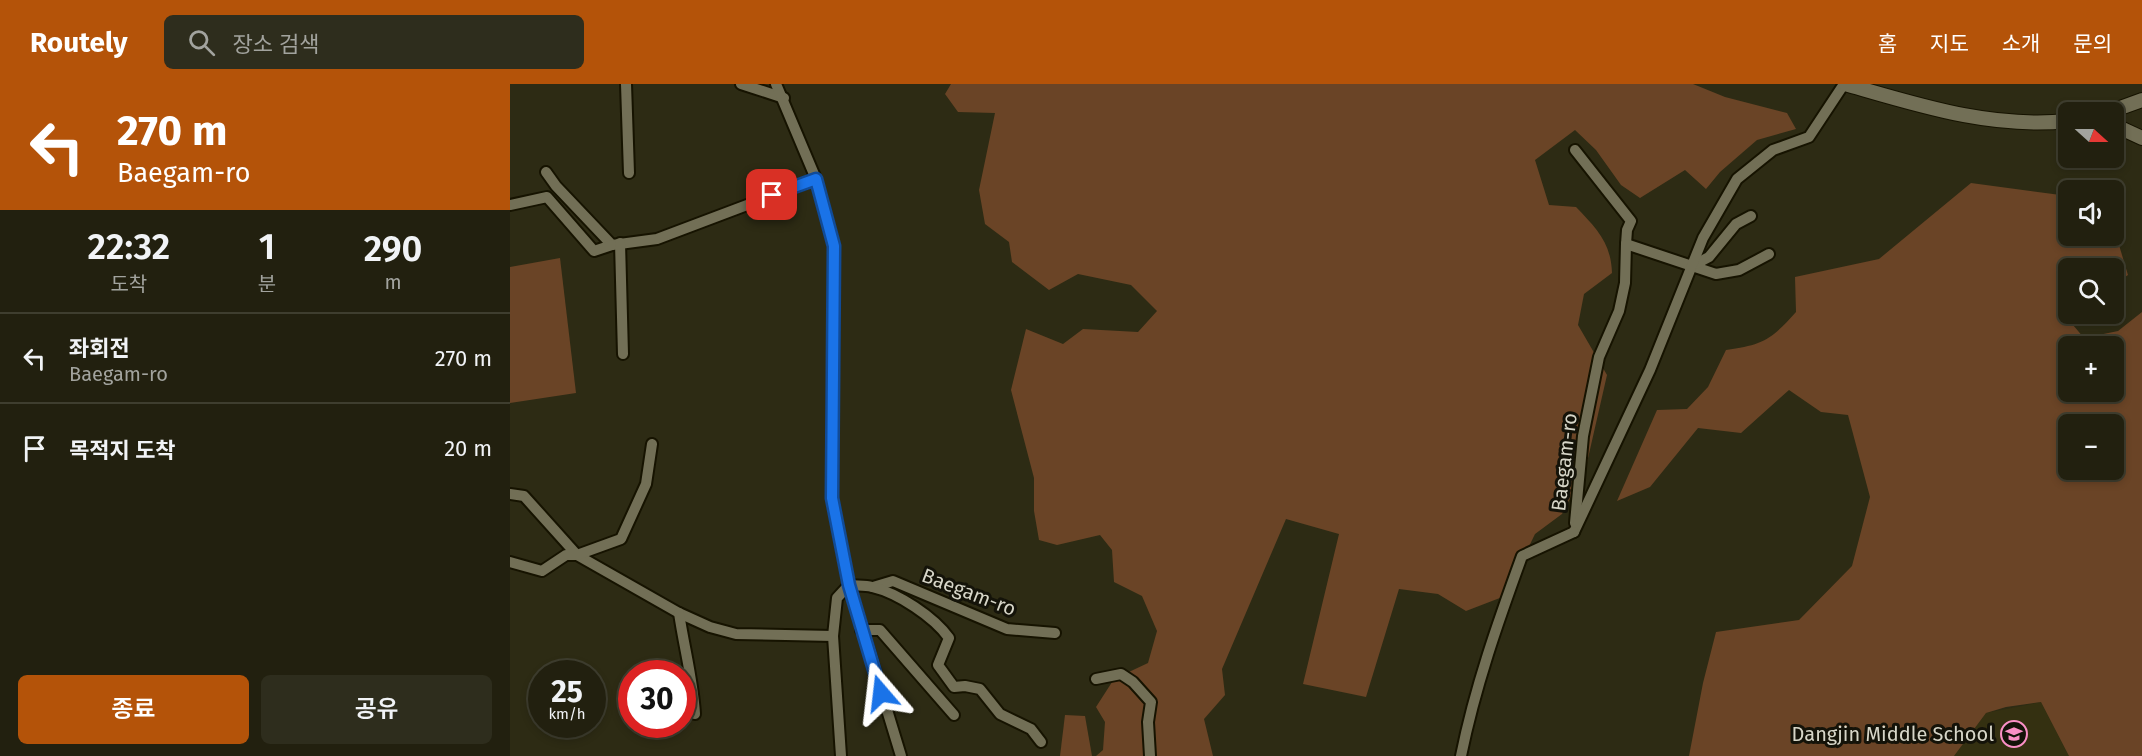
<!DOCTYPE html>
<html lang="ko">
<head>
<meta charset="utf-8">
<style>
  body { margin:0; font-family:"Fira Sans","Noto Sans KR",sans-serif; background:#2e2d1d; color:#f1f3f6; height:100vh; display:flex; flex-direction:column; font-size:22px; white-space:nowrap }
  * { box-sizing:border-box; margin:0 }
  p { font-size:20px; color:#a2a39e }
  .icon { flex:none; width:33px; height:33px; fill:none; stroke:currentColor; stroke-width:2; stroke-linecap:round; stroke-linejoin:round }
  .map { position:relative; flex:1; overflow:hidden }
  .side { display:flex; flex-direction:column; background:#22200f; width:510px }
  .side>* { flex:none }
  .top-card { background:#b45309; color:#fff; overflow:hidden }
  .needle { width:39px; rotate:111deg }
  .tools { position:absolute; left:1548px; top:18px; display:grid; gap:12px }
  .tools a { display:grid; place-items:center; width:66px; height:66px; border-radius:9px; background:#22200f; box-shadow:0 3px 9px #0003,0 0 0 2px #3f3e2f; font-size:30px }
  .speed { position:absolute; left:18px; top:576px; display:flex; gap:12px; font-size:30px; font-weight:700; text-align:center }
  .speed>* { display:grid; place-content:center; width:78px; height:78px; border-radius:50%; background:#22200f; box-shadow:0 3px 9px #0003,0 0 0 2px #3f3e2f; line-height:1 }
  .speed small { font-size:15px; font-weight:400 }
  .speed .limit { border:9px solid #d22; background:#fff; color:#111 }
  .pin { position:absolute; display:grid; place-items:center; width:51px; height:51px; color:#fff; margin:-26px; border-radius:12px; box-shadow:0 3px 9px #0006 }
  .me { position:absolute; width:66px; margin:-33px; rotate:343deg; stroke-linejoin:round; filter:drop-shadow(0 0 4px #0008) }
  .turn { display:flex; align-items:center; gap:21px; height:126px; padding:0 18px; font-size:27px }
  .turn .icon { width:78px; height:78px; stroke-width:2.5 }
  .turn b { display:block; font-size:42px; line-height:51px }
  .eta { display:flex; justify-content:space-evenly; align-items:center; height:102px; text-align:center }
  .eta b { font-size:36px; font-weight:600; line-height:42px }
  .action { display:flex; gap:12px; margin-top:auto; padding:12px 18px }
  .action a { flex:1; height:69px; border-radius:9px; background:#b45309; color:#fff; font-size:24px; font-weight:600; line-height:69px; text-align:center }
  .action a+a { background:#2e2d1d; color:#f1f3f6 }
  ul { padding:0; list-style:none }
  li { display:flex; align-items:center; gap:18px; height:90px; padding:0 18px; border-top:2px solid #3f3e2f }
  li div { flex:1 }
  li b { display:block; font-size:22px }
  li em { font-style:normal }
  header { display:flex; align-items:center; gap:36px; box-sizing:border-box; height:84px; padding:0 30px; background:#b45309; color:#fff }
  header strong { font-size:28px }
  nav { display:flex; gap:33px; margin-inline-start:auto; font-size:21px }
  .search { width:420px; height:54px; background:#2e2d1d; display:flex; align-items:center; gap:15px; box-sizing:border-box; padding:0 21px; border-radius:9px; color:#a2a39e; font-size:22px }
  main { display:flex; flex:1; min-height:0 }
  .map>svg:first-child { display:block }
</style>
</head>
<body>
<header>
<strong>Routely</strong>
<div class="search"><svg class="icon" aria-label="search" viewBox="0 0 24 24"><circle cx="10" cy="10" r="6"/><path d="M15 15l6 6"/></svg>장소 검색</div>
<nav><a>홈</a><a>지도</a><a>소개</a><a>문의</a></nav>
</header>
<main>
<section class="side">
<div class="top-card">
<div class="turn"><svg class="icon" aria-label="left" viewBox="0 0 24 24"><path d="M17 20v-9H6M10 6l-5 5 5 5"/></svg><div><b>270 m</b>Baegam-ro</div></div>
</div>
<div class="eta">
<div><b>22:32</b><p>도착</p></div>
<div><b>1</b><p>분</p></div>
<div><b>290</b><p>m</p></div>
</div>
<ul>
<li><svg class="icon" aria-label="left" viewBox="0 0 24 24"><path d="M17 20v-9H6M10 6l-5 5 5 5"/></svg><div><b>좌회전</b><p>Baegam-ro</p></div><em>270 m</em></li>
<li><svg class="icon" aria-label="arrive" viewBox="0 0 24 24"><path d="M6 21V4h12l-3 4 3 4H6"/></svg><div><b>목적지 도착</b></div><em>20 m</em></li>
</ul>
<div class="action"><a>종료</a><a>공유</a></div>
</section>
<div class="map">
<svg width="1632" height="672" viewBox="0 0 1632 672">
  <rect width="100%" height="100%" fill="#2d2b14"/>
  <!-- built -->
  <path fill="#343011" d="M1531 618 1559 672H1444L1476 629Z"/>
  <!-- green -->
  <g fill="#6a4426" fill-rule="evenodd">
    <path d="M441 0H1183L1215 13 1277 29 1286 45 1247 56 1210 88 1196 105 1175 86 1130 114 1111 101 1086 66 1065 46 1025 76 1039 121 1066 123C1086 144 1101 158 1102 189L1074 210 1068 241 1097 291 1076 383 1052 430 1025 450 995 512 956 527 928 510 889 505 856 613 793 600 829 450 776 435 712 585 715 611 694 635 703 672H586L593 666 595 638 586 623 604 595 638 579 647 547 632 512 604 498 602 466 590 451 547 461 529 456 524 427V394L501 306 516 245 553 260 573 245 628 248 647 227 621 201 568 190 539 206 502 178 499 158 475 140 469 106 485 29 448 28 435 10Z"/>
    <path d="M1461 99 1558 112V152H1604V129L1611 132 1609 161 1618 191 1604 200V184H1558V230H1571L1563 241 1574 254 1608 247 1632 228V672H1559L1531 618 1496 623 1476 629 1444 672H1179L1193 599 1206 548 1289 536 1342 482 1360 413 1338 331 1311 328 1279 306 1231 349 1188 344 1140 403 1107 417 1147 326 1177 325 1198 303 1216 266C1253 261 1261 256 1286 228L1285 193 1369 175ZM1558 262H1604V308H1558ZM1558 340H1604V386H1558Z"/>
    <path d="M50 174 66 309 0 319V183Z"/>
    <path d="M555 631 575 632 582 672H550Z"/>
  </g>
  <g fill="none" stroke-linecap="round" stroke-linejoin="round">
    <defs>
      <g id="minor">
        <path d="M116 0 119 89"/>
        <path d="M231 0 274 14"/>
        <path d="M266 0 306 95 324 162 322 414 339 501 391 672"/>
        <path d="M1065 66 1121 137 1117 146 1116 160 1206 190 1229 186 1259 170"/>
        <path d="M36 88 46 102 102 161 147 155 306 95"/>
        <path d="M0 121 37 113 84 167 102 161"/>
        <path d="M110 159 113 270"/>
        <path d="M1182 182 1199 173 1226 140 1241 132"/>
        <path d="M0 410 14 412 67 471 169 529 200 543 226 550 323 552"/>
        <path d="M1065 439 1073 352 1089 273 1109 227 1115 199 1116 160"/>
        <path d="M1064 448 1140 286 1193 154 1227 95 1263 66 1299 53 1334 0"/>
        <path d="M0 478 32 487 56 471H67L111 455 136 400 142 360"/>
        <path d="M363 503 383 497 497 545 545 549"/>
        <path d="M169 529C174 563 183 596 185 630"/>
        <path d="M351 546H370L444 631"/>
        <path d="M586 595 611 590 623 598 641 618 638 638 640 672"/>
        <path d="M331 672 323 552 327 514 339 501C346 502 355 501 362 503 388 509 424 533 439 554L428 581 444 603 455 602 470 605 490 630 521 645 531 658"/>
        <path d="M951 672C965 603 988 538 1012 472L1064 448"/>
      </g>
      <g id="tertiary">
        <path d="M1335 0C1408 21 1481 45 1558 37"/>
        <path d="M1599 28 1632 16"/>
        <path d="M1604 41 1632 54"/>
      </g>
    </defs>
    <!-- minor casing -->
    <use href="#minor" stroke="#161300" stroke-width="14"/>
    <!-- tertiary casing -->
    <use href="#tertiary" stroke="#161300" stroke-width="16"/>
    <!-- minor -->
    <use href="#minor" stroke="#726f56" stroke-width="10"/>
    <!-- tertiary -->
    <use href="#tertiary" stroke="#726f56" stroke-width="14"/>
  </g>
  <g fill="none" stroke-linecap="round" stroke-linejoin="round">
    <defs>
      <path id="route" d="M262 111 306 95 324 162 322 414 339 501 371 609"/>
    </defs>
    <!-- route casing -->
    <use href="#route" stroke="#114b97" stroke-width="15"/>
    <!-- route -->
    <use href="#route" stroke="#1a73e8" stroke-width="10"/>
  </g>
  <!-- icons -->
  <defs>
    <symbol id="school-ring" viewBox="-11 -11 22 22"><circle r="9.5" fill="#141309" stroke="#fa8fc6" stroke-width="1.5"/><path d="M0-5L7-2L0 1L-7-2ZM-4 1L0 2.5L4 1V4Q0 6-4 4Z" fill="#fa8fc6"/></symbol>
  </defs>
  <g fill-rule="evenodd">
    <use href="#school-ring" x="1489" y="635" width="30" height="30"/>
  </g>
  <g text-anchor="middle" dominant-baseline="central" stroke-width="6" stroke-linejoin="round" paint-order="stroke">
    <!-- street labels -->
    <g font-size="20" fill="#d7d6c8" stroke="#141309">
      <text transform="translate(1054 378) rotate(-83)">Baegam-ro</text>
      <text transform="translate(459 508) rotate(21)">Baegam-ro</text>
    </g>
    <!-- poi labels -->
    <g font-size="20" fill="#d7d6c8" stroke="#141309" text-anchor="end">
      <text x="1484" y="650">Dangjin Middle School</text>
    </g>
  </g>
</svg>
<div class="tools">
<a><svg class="needle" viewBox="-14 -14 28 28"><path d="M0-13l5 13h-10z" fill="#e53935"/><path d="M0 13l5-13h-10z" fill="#a2a39e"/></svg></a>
<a><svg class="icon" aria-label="sound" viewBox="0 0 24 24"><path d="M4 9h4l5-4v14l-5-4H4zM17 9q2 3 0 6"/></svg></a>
<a><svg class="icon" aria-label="search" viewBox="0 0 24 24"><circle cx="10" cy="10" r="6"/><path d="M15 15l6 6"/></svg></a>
<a>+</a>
<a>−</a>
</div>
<div class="speed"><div>25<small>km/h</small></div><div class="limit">30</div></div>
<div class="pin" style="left:262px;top:111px;background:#d93025"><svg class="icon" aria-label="arrive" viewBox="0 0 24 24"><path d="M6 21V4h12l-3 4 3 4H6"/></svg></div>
<svg class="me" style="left:371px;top:609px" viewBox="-20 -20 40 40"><path d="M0-17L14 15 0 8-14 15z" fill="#1a73e8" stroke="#fff" stroke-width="4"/></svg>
</div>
</main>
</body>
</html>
